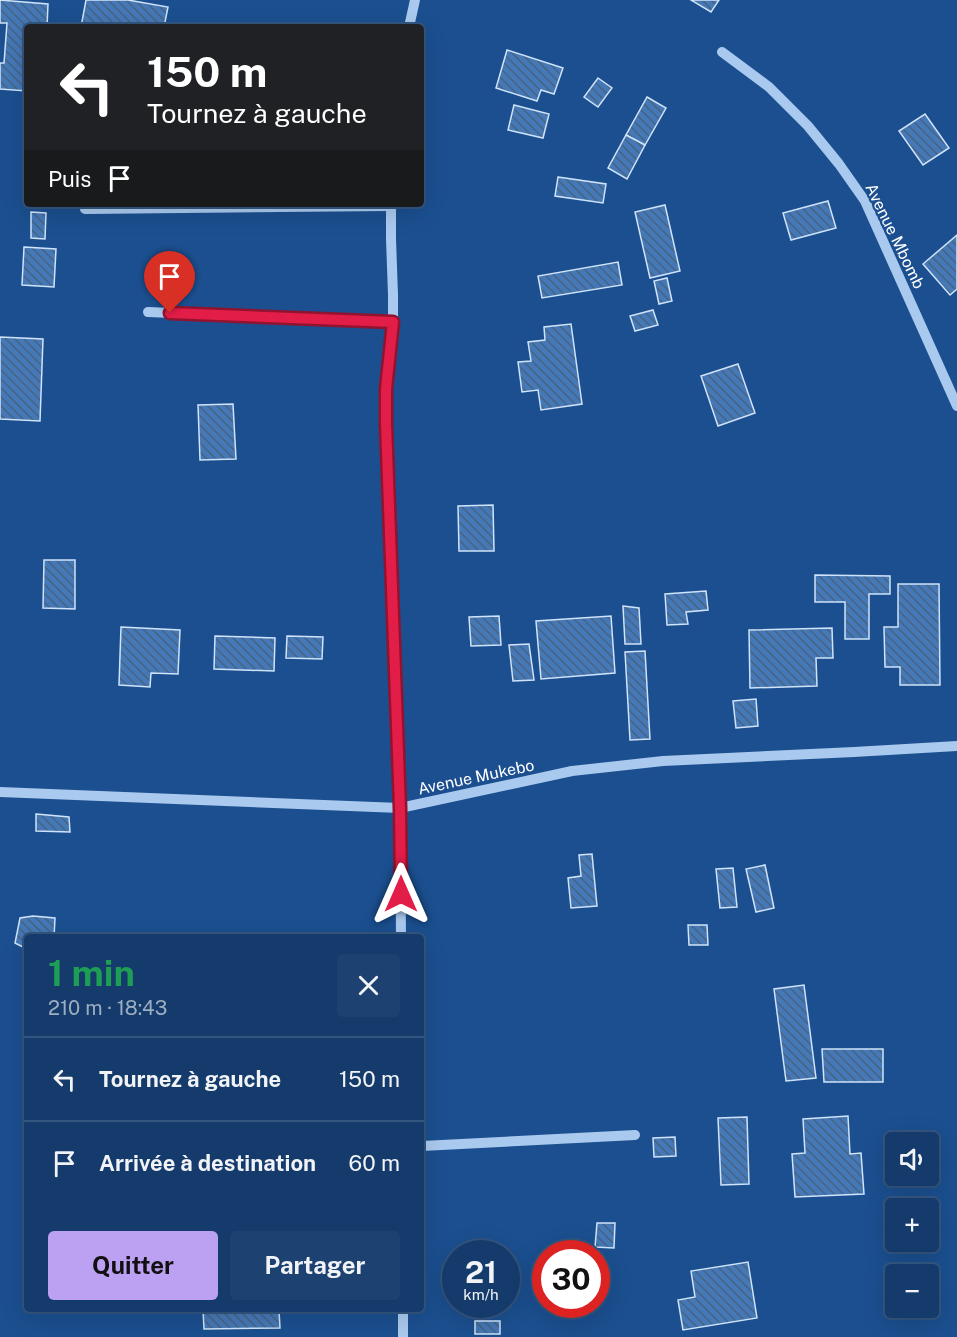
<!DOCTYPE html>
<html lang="fr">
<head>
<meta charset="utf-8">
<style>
  body { margin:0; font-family:"Public Sans",sans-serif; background:#1d4271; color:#f1f3f6; height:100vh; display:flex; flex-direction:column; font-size:22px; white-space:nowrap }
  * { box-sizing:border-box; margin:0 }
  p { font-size:20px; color:#9dadc1 }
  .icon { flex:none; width:33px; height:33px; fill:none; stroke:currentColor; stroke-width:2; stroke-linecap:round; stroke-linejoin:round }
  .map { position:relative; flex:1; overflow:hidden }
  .sheet { position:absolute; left:24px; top:934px; width:400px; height:378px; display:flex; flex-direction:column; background:#143b6b; border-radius:6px; box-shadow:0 6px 24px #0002,0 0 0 2px #33557e }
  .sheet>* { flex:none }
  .banner { position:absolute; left:24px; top:24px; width:400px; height:183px; border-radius:6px; box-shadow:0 6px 24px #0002,0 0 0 2px #33557e; background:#202124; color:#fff; overflow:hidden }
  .tools { position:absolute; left:885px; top:1132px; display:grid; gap:12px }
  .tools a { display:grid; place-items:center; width:54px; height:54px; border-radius:6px; background:#143b6b; box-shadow:0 6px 24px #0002,0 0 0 2px #33557e; font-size:30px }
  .speed { position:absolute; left:442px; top:1240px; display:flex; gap:12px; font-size:30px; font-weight:700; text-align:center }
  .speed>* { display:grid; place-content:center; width:78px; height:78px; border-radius:50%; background:#143b6b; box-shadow:0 6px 24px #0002,0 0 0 2px #33557e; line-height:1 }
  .speed small { font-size:15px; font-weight:400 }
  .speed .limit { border:9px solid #d22; background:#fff; color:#111 }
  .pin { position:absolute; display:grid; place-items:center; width:51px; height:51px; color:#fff; margin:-62px -26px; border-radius:50% 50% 50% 0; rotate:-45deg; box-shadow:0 0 6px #0007 }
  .pin .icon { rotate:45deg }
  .me { position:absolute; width:66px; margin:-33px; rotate:0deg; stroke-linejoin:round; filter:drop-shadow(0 0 4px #0008) }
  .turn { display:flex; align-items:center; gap:21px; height:126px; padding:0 24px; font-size:27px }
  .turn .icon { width:78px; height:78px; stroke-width:2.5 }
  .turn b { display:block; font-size:42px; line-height:51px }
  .then { display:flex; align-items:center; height:57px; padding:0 24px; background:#0003; gap:12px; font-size:22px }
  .round { display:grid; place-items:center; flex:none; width:63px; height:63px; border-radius:6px; background:#1d4271 }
  .head { display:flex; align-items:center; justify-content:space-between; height:102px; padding:0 24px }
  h1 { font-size:36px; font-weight:700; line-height:45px; color:#1e9e55 }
  .button { display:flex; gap:12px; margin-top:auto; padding:12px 24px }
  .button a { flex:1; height:69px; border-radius:6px; background:#bca0f2; color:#111; font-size:24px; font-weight:700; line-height:69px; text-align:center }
  .button a+a { background:#1d4271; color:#f1f3f6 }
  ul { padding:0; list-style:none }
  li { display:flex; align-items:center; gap:18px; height:84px; padding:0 24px; border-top:2px solid #33557e }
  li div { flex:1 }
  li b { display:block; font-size:22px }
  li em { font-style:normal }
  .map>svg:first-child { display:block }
</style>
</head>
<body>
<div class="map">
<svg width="957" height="1337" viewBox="0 0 957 1337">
  <defs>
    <pattern id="building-back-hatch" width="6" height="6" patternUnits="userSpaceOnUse" patternTransform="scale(1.5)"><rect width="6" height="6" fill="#4478b7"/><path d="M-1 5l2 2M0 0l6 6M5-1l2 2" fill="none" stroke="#486282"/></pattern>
  </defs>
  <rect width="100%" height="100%" fill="#1b4f8f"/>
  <!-- building -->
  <g fill="url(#building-back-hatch)" stroke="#cfe3fa" stroke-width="1.5">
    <path d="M0 0 48 4 47 27H27V91L0 89V63H4L7 23H0Z"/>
    <path d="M86 0H128L168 7 164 27 144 25V27H81Z"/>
    <path d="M691 0H719L711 12Z"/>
    <path d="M507 50 563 68 554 94 541 90 537 101 496 88Z"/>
    <path d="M598 78 612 88 598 107 584 97Z"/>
    <path d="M647 97 666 108 645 145 626 135Z"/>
    <path d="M514 105 549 114 543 138 508 130Z"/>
    <path d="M925 114 949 148 923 165 899 131Z"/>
    <path d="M626 135 645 145 627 179 608 168Z"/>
    <path d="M558 177 606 184 603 203 555 196Z"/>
    <path d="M828 201 836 228 791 240 783 213Z"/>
    <path d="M665 205 680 271 650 278 635 212Z"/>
    <path d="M31 212 46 213 45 239 31 238Z"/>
    <path d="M957 235V289L950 295 923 264Z"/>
    <path d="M24 247 56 249 54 287 22 285Z"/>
    <path d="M618 262 622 285 542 298 538 276Z"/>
    <path d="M667 278 672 301 659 304 654 281Z"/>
    <path d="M653 310 658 325 635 331 630 316Z"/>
    <path d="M571 324 582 404 541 410 538 390 522 392 518 362 531 361 528 342 545 340 544 327Z"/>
    <path d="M0 337 43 339 40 421 0 419Z"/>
    <path d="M738 364 755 413 718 426 701 376Z"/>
    <path d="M233 404 236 459 200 460 198 405Z"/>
    <path d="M493 505 494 551H459L458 506Z"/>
    <path d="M44 560H75V609L43 608Z"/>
    <path d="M815 575 890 576V594H869V639H845V602H815Z"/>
    <path d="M898 584H939L940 685H900V667H885L884 627H898Z"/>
    <path d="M706 591 708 610 686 612 688 624 667 625 665 594Z"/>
    <path d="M623 606 639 608 641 644H625Z"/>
    <path d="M499 616 501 645 471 646 469 617Z"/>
    <path d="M611 616 615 673 541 679 536 621Z"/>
    <path d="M121 627 180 630 178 674 151 673 150 687 119 685Z"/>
    <path d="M832 628 833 658H816L817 686 750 688 749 630Z"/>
    <path d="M215 636 275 638 274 671 214 669Z"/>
    <path d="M287 636 323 637 322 659 286 658Z"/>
    <path d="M529 644 534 680 513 681 509 645Z"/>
    <path d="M645 651 650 739 630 740 625 652Z"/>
    <path d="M756 699 758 726 736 728 733 701Z"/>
    <path d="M36 814 69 817 70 832 36 831Z"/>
    <path d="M592 854 597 906 571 908 568 878 581 876 579 855Z"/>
    <path d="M765 865 774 908 756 912 746 869Z"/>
    <path d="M733 868 737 907 720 908 716 869Z"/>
    <path d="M33 916 55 918 54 938H27V949L15 943 20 918Z"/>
    <path d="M688 925H707L708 945H689Z"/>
    <path d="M804 985 816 1078 786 1081 774 989Z"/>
    <path d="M822 1049H883V1082H824Z"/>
    <path d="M848 1116 850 1154 861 1153 864 1194 795 1197 792 1154 805 1153 803 1119Z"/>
    <path d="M747 1117 749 1184 721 1185 718 1118Z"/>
    <path d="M675 1137 676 1156 654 1157 653 1138Z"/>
    <path d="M597 1223H615L614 1248 595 1247Z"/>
    <path d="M748 1262 757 1318 683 1330 678 1300 695 1297 691 1271Z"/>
    <path d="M203 1310H279L280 1328 204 1329Z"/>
    <rect x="475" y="1321" width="25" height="13"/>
  </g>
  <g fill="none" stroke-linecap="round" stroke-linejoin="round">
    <!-- minor -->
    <g stroke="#a9c9ee" stroke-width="10">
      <path d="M409 27 415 0"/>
      <path d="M722 52 769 87 808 126 839 164 865 201 957 406"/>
      <path d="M391 204V239L393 295V322L386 389V424L400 808 401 938"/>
      <path d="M85 209 391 206"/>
      <path d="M148 312 393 322"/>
      <path d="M0 792 400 808 572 771 663 761 854 752 957 746"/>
      <path d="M422 1146 635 1135"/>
      <path d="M403 1310V1337"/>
    </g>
  </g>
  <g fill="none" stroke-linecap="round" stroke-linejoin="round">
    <defs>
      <path id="route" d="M170 313 393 322 386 389V424L400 808 401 894"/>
    </defs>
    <!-- route casing -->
    <use href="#route" stroke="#92132f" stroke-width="15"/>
    <!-- route -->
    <use href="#route" stroke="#e11d48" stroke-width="10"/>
  </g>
  <g text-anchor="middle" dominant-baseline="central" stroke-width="4.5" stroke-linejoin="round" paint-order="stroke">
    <!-- street labels -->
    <g font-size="16" fill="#fff" stroke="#1b4f8f">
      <text transform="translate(895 236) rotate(64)">Avenue Mbomb</text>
      <text transform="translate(476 777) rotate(-12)">Avenue Mukebo</text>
    </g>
  </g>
</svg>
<div class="tools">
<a><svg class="icon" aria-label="sound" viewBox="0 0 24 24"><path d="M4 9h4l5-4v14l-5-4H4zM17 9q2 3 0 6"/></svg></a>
<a>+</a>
<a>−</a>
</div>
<div class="speed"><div>21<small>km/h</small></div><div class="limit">30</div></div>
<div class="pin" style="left:170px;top:313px;background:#d93025"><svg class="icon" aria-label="arrive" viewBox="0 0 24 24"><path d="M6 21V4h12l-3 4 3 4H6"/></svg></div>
<svg class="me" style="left:401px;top:894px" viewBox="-20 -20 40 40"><path d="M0-17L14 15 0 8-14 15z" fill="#e11d48" stroke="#fff" stroke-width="4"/></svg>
<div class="banner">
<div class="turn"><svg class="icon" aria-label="left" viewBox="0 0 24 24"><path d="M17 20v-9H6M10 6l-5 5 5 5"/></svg><div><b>150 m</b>Tournez à gauche</div></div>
<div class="then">Puis<svg class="icon" aria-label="arrive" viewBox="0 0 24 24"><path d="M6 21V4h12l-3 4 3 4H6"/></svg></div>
</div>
<section class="sheet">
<div class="head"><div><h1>1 min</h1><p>210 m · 18:43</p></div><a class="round"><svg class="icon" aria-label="close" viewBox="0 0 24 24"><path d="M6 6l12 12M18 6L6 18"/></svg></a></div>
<ul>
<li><svg class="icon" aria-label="left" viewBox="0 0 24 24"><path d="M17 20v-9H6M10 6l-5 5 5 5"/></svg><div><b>Tournez à gauche</b></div><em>150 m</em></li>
<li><svg class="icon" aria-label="arrive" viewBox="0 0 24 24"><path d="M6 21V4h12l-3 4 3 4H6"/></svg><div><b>Arrivée à destination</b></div><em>60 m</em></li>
</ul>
<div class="button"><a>Quitter</a><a>Partager</a></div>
</section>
</div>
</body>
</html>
